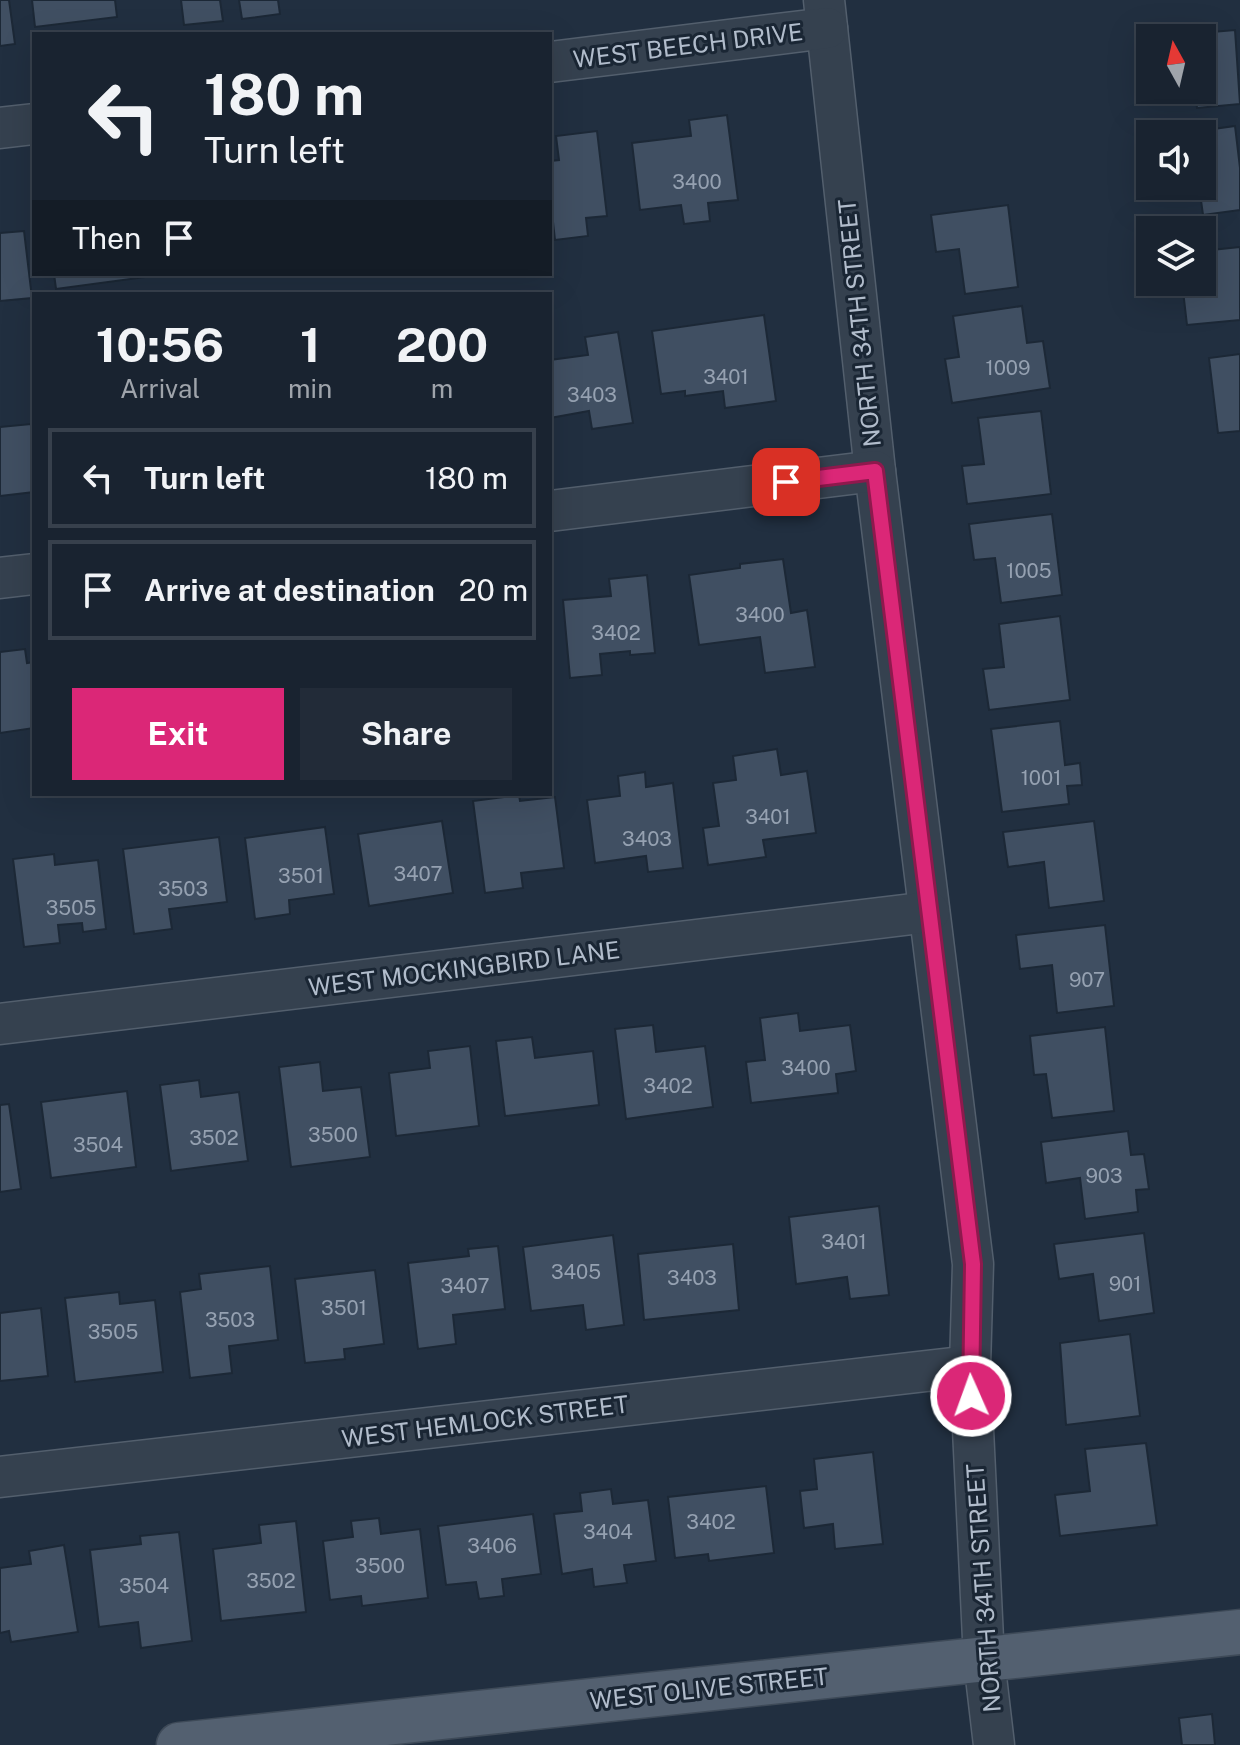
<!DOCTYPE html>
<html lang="en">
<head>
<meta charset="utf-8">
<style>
  body { margin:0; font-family:"Public Sans",sans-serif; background:#222b38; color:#f1f3f6; height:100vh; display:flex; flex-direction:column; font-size:30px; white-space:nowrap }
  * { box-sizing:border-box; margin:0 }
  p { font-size:26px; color:#9fa4ab }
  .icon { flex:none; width:44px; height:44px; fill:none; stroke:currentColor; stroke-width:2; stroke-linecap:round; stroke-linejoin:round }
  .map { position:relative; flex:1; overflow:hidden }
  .sheet { position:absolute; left:32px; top:292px; width:520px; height:504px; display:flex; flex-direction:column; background:#192330; border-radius:0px; box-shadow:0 8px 32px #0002,0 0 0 2px #37404c }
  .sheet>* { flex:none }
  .guide { position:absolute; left:32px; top:32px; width:520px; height:244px; border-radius:0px; box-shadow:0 8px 32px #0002,0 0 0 2px #37404c; background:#192330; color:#f1f3f6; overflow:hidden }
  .needle { width:52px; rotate:352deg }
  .controls { position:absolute; left:1136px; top:24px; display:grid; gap:16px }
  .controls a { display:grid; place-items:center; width:80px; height:80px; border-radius:0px; background:#192330; box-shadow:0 8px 32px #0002,0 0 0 2px #37404c; font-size:40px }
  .pin { position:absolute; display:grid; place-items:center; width:68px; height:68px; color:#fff; margin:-34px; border-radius:16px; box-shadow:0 4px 12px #0006 }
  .me { position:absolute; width:88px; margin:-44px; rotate:358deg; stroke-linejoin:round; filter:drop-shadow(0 0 6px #0008) }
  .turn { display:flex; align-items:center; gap:28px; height:168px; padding:0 40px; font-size:36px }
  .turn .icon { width:104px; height:104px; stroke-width:2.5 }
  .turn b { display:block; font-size:56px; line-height:68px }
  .then { display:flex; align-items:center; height:76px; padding:0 40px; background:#0003; gap:16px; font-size:30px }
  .eta { display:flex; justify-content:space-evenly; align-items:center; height:136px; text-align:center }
  .eta b { font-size:48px; font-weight:700; line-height:56px }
  .primary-button { display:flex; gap:16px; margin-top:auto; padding:16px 40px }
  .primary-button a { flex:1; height:92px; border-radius:0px; background:#db2777; color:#fff; font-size:32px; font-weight:700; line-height:92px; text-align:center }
  .primary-button a+a { background:#222b38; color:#f1f3f6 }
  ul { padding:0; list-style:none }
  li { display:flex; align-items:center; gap:24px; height:100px; margin:0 16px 12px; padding:0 24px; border:4px solid #37404c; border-radius:0px }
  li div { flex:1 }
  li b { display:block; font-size:30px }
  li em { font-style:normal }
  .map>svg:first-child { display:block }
</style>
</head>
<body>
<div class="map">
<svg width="1240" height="1745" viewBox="0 0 1240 1745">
  <rect width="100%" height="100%" fill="#212f40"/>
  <!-- building -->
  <g fill="#404f62" stroke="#1c2836" stroke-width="2">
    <path d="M0 0H9L15 44 0 46Z"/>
    <path d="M32 0H115L117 17 35 27Z"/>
    <path d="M181 0H220L223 21 184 25Z"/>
    <path d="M239 0H278L280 14 242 19Z"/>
    <path d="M1235 30 1240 104 1197 108 1195 90H1202V38H1189V34Z"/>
    <path d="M727 115 738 200 708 203 710 221 684 224 681 205 640 210 632 143 691 136 689 120Z"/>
    <path d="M1235 126 1240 168V210L1203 215 1199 186H1202V134L1192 132Z"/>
    <path d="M597 131 607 216 586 218 588 236 555 240 553 222H550V161L559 160 556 136Z"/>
    <path d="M1008 205 1018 287 965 294 959 249 936 252 931 215Z"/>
    <path d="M24 231 32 298 0 301V233Z"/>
    <path d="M1240 247V320L1187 325 1182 282H1202V251Z"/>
    <path d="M54 274H152L153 276 56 289Z"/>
    <path d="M1022 306 1027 343 1043 341 1050 388 952 403 945 359 959 357 953 316Z"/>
    <path d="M764 315 776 401 725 408 723 391 685 396V391L661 394 652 331Z"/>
    <path d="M618 332 633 423 592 429 589 411 550 418V360L588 355 585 337Z"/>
    <path d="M1240 354V431L1218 433 1209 358Z"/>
    <path d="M1041 411 1051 494 967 504 962 466 984 464 978 418Z"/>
    <path d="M31 424 34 492 0 496V427Z"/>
    <path d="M1052 514 1062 595 1001 603 995 558 974 560 969 524Z"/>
    <path d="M783 559 791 613 807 610 815 667 765 673 760 637 699 645 689 575 740 568V564Z"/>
    <path d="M647 575 655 653 630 655V651L600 654 602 675 570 678 563 600 611 596 609 579Z"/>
    <path d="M1060 616 1070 700 989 710 983 669 1004 667 999 624Z"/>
    <path d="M25 649 27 663 34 662V728L0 733V652Z"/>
    <path d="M1060 721 1065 765 1080 763 1082 785 1067 786 1069 804 1002 812 991 729Z"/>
    <path d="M777 749 781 775 807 771 816 833 763 840 766 857 708 865 703 828 719 826 713 783 736 780 733 756Z"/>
    <path d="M645 772 646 787 673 783 683 868 648 872 646 856 595 863 587 800 620 796 618 776Z"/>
    <path d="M519 795 520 801 555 797 564 868 521 873 523 888 485 893 473 801Z"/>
    <path d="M442 821 453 893 369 906 358 834Z"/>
    <path d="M1094 821 1104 901 1049 908 1044 862 1008 867 1003 832Z"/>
    <path d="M325 827 334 894 289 900 290 914 255 919 245 838Z"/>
    <path d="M219 837 227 902 169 909 172 929 134 934 123 849Z"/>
    <path d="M54 854 55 865 98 860 106 929 83 932 82 923 58 925 60 943 24 947 13 859Z"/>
    <path d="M1105 925 1114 1006 1057 1013 1052 965 1020 969 1016 935Z"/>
    <path d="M798 1013 800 1031 850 1025 856 1071 836 1074 838 1093 751 1103 746 1062 765 1060 760 1018Z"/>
    <path d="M653 1025 656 1052 705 1046 713 1107 626 1119 615 1029Z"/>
    <path d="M1105 1027 1114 1111 1052 1118 1046 1074 1034 1075 1030 1036Z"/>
    <path d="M532 1037 535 1058 593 1051 599 1105 505 1116 496 1041Z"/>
    <path d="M470 1046 479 1126 396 1136 389 1073 430 1068 428 1051Z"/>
    <path d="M320 1062 323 1091 361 1087 370 1157 291 1167 279 1067Z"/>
    <path d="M199 1080 201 1097 239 1092 248 1161 171 1171 160 1085Z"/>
    <path d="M127 1091 136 1167 51 1178 41 1102Z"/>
    <path d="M9 1104 21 1189 0 1192V1105Z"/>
    <path d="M1128 1131 1131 1155 1144 1154 1149 1189 1136 1190 1138 1212 1085 1219 1080 1178 1046 1183 1041 1142Z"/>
    <path d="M879 1206 889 1295 850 1299 847 1277 796 1284 789 1217Z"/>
    <path d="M1144 1233 1154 1313 1099 1321 1093 1274 1059 1279 1054 1244Z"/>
    <path d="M613 1235 624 1325 586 1330 583 1305 531 1311 523 1247Z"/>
    <path d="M733 1244 739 1310 644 1320 638 1254Z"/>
    <path d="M498 1246 505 1309 453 1315 456 1344 418 1349 408 1263 469 1256 468 1249Z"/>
    <path d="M270 1266 278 1340 229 1346 232 1373 190 1378 180 1292 201 1289 199 1274Z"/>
    <path d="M375 1270 384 1344 344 1349 345 1359 305 1363 295 1279Z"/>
    <path d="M119 1292 120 1304 155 1300 163 1372 75 1382 65 1298Z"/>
    <path d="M41 1308 48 1376 0 1381V1313Z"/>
    <path d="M1130 1334 1140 1416 1066 1425 1060 1343Z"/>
    <path d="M1146 1443 1157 1525 1060 1536 1055 1495 1090 1491 1085 1449Z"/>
    <path d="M873 1452 883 1544 835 1549 833 1524 804 1528 800 1491 817 1489 814 1459Z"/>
    <path d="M766 1486 774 1553 709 1561 708 1554 675 1558 668 1497Z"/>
    <path d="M611 1489 613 1504 648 1500 656 1561 624 1565 627 1583 594 1587 592 1569 562 1574 554 1514 582 1511 580 1493Z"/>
    <path d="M533 1514 541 1574 502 1579 504 1596 479 1599 476 1582 446 1585 438 1526Z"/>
    <path d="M379 1518 381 1534 420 1529 428 1598 362 1606 361 1596 330 1600 323 1541 353 1537 351 1521Z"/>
    <path d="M296 1521 306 1612 221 1621 213 1549 261 1543 259 1525Z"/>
    <path d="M179 1532 192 1641 141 1648 138 1622 99 1627 90 1550 141 1544 140 1536Z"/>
    <path d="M64 1545 78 1632 11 1642 9 1631 0 1633V1568L31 1564 29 1551Z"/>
    <path d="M1212 1714 1215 1745H1182L1179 1718Z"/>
  </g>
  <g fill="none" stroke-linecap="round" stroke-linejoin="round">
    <defs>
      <g id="minor">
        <path d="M824 0 875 471 973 1264 970 1366 984 1660 994 1745"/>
        <path d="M550 62 827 28"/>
        <path d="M0 128 34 124"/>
        <path d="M550 511 875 471"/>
        <path d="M0 578 34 574"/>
        <path d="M0 1024 929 912"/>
        <path d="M0 1477 970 1366"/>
      </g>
      <path id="major" d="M179 1745 1240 1632"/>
    </defs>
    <!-- minor casing -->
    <use href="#minor" stroke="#535f6d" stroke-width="43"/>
    <!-- major casing -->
    <use href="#major" stroke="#3e4a58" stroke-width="47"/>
    <!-- minor -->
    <use href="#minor" stroke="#35414f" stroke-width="40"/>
    <!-- major -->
    <use href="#major" stroke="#536070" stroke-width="44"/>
  </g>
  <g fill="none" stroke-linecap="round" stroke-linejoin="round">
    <defs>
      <path id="route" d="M786 482 875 471 973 1264 971 1396"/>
    </defs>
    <!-- route casing -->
    <use href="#route" stroke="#8e194d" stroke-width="20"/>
    <!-- route -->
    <use href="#route" stroke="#db2777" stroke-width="14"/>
  </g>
  <g text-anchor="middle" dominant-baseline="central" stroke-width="6" stroke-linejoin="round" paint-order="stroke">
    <!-- number labels -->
    <g font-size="20" fill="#95a1b1">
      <text x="697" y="182">3400</text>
      <text x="1008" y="368">1009</text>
      <text x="726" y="377">3401</text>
      <text x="592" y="395">3403</text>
      <text x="1029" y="571">1005</text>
      <text x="760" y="615">3400</text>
      <text x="616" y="633">3402</text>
      <text x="1041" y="778">1001</text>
      <text x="768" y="817">3401</text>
      <text x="647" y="839">3403</text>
      <text x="418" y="874">3407</text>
      <text x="301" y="876">3501</text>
      <text x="183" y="889">3503</text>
      <text x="71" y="908">3505</text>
      <text x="1087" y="980">907</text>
      <text x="806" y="1068">3400</text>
      <text x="668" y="1086">3402</text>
      <text x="333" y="1135">3500</text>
      <text x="214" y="1138">3502</text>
      <text x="98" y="1145">3504</text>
      <text x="1104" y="1176">903</text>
      <text x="844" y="1242">3401</text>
      <text x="576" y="1272">3405</text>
      <text x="692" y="1278">3403</text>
      <text x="1125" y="1284">901</text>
      <text x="465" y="1286">3407</text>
      <text x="344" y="1308">3501</text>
      <text x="230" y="1320">3503</text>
      <text x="113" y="1332">3505</text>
      <text x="711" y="1522">3402</text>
      <text x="608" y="1532">3404</text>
      <text x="492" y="1546">3406</text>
      <text x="380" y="1566">3500</text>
      <text x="271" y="1581">3502</text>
      <text x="144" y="1586">3504</text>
    </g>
    <!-- street labels -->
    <g font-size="24" fill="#b1bccb" stroke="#1a2634">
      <text transform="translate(688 45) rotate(-7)">WEST BEECH DRIVE</text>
      <text transform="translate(859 323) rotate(-96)">NORTH 34TH STREET</text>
      <text transform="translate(464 968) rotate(-7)">WEST MOCKINGBIRD LANE</text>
      <text transform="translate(485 1421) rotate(-7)">WEST HEMLOCK STREET</text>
      <text transform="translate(983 1588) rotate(-94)">NORTH 34TH STREET</text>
      <text transform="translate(709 1688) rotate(-6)">WEST OLIVE STREET</text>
    </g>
  </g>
</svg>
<div class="controls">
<a><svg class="needle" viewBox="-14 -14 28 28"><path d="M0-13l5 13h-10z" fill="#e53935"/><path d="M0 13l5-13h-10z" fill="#9fa4ab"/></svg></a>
<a><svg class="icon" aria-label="sound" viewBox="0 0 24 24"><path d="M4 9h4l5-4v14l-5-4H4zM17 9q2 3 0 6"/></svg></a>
<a><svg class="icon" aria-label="layers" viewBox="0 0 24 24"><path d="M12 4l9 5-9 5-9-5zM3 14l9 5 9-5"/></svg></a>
</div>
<div class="pin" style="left:786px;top:482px;background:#d93025"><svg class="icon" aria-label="arrive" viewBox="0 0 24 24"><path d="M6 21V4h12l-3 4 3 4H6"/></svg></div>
<svg class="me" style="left:971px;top:1396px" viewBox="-20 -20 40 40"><circle r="17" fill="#db2777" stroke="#fff" stroke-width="3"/><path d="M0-11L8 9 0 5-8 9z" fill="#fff"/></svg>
<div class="guide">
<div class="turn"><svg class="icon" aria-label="left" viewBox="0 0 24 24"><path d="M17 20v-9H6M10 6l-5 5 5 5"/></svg><div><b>180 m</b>Turn left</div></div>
<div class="then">Then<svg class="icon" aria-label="arrive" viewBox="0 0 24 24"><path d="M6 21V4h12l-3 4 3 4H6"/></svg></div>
</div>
<section class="sheet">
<div class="eta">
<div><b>10:56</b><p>Arrival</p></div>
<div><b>1</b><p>min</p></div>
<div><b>200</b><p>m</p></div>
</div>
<ul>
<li><svg class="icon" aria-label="left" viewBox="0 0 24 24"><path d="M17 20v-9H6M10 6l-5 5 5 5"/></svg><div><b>Turn left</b></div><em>180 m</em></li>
<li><svg class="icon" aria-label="arrive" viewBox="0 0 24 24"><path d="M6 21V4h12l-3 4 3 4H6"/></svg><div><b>Arrive at destination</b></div><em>20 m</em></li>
</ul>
<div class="primary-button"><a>Exit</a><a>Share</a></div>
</section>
</div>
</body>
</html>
